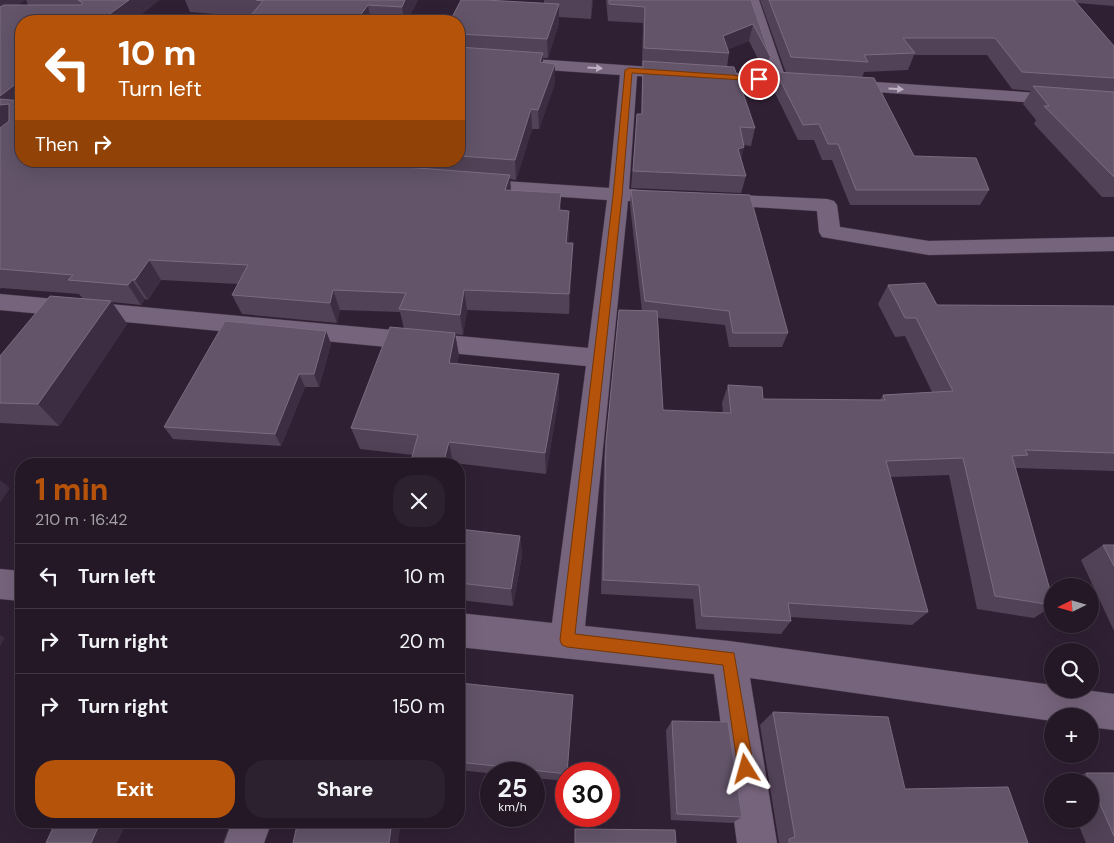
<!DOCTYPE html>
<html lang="en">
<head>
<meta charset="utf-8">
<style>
  body { margin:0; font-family:"DM Sans",sans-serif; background:#2c212f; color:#f1f3f6; height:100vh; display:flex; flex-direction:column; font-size:19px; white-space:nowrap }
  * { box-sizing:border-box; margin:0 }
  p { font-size:16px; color:#a3a0a7 }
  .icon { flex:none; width:28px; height:28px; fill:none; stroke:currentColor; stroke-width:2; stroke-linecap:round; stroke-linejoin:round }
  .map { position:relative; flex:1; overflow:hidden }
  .panel { position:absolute; left:15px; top:458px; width:450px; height:370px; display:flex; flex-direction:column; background:#241827; border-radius:20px; box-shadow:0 5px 20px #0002,0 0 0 1px #413744 }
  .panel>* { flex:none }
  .hud { position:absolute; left:15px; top:15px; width:450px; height:152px; border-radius:20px; box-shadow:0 5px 20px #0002,0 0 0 1px #413744; background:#b45309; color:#fff; overflow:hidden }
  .needle { width:32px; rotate:265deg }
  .fabs { position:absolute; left:1044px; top:578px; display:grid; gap:10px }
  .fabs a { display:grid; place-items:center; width:55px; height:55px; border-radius:50%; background:#241827; box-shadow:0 5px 20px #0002,0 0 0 1px #413744; font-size:25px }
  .speed { position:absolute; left:480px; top:762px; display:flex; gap:10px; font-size:25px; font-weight:700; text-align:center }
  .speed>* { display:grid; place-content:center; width:65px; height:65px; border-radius:50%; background:#241827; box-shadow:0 5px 20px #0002,0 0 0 1px #413744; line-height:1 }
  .speed small { font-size:12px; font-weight:400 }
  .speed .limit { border:8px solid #d22; background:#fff; color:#111 }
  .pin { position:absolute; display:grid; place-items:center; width:42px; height:42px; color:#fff; margin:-21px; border:2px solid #fff; border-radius:50%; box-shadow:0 1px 5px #0007 }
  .me { position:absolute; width:55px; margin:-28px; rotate:352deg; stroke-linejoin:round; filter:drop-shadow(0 0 4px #0008) }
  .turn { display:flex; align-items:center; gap:18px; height:105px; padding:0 20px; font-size:22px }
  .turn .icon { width:65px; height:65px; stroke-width:2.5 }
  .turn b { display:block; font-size:35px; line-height:42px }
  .then { display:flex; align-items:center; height:48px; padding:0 20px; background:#0003; gap:10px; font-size:19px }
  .round { display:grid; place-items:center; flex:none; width:52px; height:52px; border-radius:20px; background:#2c212f }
  .head { display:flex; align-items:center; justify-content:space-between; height:85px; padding:0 20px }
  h1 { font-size:30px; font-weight:800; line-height:38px; color:#b45309 }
  .button { display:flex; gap:10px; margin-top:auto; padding:10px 20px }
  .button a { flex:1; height:58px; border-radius:20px; background:#b45309; color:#fff; font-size:20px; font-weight:800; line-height:58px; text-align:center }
  .button a+a { background:#2c212f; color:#f1f3f6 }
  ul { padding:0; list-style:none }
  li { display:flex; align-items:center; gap:15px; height:65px; padding:0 20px; border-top:1px solid #413744 }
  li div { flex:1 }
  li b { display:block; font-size:19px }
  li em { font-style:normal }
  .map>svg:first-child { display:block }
</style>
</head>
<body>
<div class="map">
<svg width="1114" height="843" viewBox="0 0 1114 843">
  <rect width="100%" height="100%" fill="#302034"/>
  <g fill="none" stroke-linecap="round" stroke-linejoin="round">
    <defs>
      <g id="street">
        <path d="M745 0H759L785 76 1114 98V108L637 76 629 189 676 194 679 198 676 202 669 204 628 201 585 626 729 641 1052 685V689H1078L1114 694V730L1090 727V716H1052V721L750 678 777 843H737L714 674 459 647V613L552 623 586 366 0 310V294L588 348 607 200 474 191 467 189 464 185 467 181 474 179 609 188 620 75 459 64V54L768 75Z"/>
        <path d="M714 194 827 199 834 201 837 205 840 227 929 241 1114 237V251L929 255 822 237 819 232 817 211 707 204 704 200 707 196Z"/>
        <path d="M0 569 21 571V601L0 599Z"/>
        <path d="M232 821H272L264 843H224Z"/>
      </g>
    </defs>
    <!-- street casing -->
    <use href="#street" stroke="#483b4d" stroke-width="1"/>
    <!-- street -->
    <use href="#street" fill="#76647c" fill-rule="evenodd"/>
  </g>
  <!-- wall -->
  <g fill="#524257">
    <path d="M0 0H25L17 5H28L26 0H160L21 21V161H459V21L544 4V0H593L591 19 559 17V23L548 58H543V63L555 64V83L539 129H532L516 180 510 179 511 191 561 211H569V231L568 243 572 263 569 314 467 310 463 335 455 334 459 356 457 363 559 374V396L546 474 454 463 453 464H410L413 455 360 449 351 428 404 329 400 312 340 310 337 323 242 314 232 295 238 284 161 280 148 300 145 299 141 305 112 302 127 324 59 426 0 423V356L83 299 79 294 1 288 0 289Z"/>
    <path d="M185 0H418L407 21H246L249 17 190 12Z"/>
    <path d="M606 0H751L770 56 765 73 749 41 728 49 729 53 727 67 755 128 751 146 744 145V147L741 160 746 176 741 193 631 188 637 114H641L642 78 643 65H642L643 23 608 21Z"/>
    <path d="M760 0H1114V6L1077 3 1114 46V197H1102L1034 124 1036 120 1023 104 1031 91 1012 89 987 55H914L908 70 864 72 862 78 914 156 989 190 980 205H850L832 160H822L814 140H798L772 87 776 72 786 73Z"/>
    <path d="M631 190 788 333 782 347H729L725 325 658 318 663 410 723 413 722 403 728 385 763 399 880 400 883 395 932 392 905 336 895 337 878 304 888 285 937 305 1114 306V471L1016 468 1052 597V606L1034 618 977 609 949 475 891 477 928 612 912 625 790 617 791 621 781 634 696 629 693 599 601 594 604 458 619 310 642 311 630 205Z"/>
    <path d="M326 331 331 344 319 387H305L281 446 173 439 164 427Z"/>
    <path d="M459 529 520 536 522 555 513 606 459 600Z"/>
    <path d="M1103 545H1114V631L1081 560Z"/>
    <path d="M459 684 566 774V781L534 778V774H496L459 770Z"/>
    <path d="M773 712 905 789 1028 843H778H779L760 725Z"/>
    <path d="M672 721 742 817 732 823 671 820 666 730Z"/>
    <path d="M1086 773H1114V843H1086L1076 819H1090V781H1060Z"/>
  </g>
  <!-- shaded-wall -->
  <g fill="#3d2d42">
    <path d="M0 0H25L0 17Z"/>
    <path d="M129 0H160L133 21H100Z"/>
    <path d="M405 0H418L407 21H404L402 7Z"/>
    <path d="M592 0H593L591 19Z"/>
    <path d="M559 4V23L548 58 547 39Z"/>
    <path d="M368 5 371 21H356Z"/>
    <path d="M753 24 749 41 720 53 723 36Z"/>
    <path d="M543 53V72L540 62Z"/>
    <path d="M555 64V83L539 129 538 110Z"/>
    <path d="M21 80V109L0 136V96Z"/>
    <path d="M531 109 532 129 516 180 515 160Z"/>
    <path d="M744 147 740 164 738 149Z"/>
    <path d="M510 175 511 195 505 190Z"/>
    <path d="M561 193V213L559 210Z"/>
    <path d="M569 211V231L566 263V243Z"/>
    <path d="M573 243 572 263 569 314V294Z"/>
    <path d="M149 260 161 280 148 300 135 280Z"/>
    <path d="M132 280 145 299 141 305 128 285Z"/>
    <path d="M333 290 340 310 337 323 330 303Z"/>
    <path d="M464 290 467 310 463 335 460 315Z"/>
    <path d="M111 301 127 324 59 426 38 404Z"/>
    <path d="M326 331 331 344 319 387 314 374Z"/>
    <path d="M455 333 459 356 453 385 449 363Z"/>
    <path d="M299 374 305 387 281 446 275 434Z"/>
    <path d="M559 374V396L546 474 545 453Z"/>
    <path d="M449 442 453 464H443Z"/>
    <path d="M0 480 10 488 0 503Z"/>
    <path d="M520 536 522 555 513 606 511 589Z"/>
    <path d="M0 635 5 638 0 646Z"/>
    <path d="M101 821H127L117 843H91Z"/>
    <path d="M392 821H401L398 843H389Z"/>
  </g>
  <!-- building -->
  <g fill="#635469" stroke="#7b6c80">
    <path d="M78 0H129L100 21H21V80L0 96V7L4 5H81L83 3Z"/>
    <path d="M256 0H405L402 7 368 5 356 21H246L263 1Z"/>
    <path d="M461 0H485L559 4 547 39 459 34V21H450Z"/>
    <path d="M609 0H751L770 56 753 24 723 36 729 53 644 48 645 7 609 4Z"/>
    <path d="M769 0H1074L1114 46V78L1022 72 995 38H903L915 53 864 55 868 62 791 57Z"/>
    <path d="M459 47 543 53 540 62 555 64 538 110 531 109 515 160 459 156Z"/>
    <path d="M643 61 734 67 755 128 740 127 744 147 738 149 746 176 633 171 637 114H642Z"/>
    <path d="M776 72 874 78 914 156 976 158 989 190H856L838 144H828L819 124 803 125Z"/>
    <path d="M1033 86 1114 92V177L1044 106H1049Z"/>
    <path d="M0 99 21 101V161H325L510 175 505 190 561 193 559 210 569 211 566 243H573L569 294 464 290 460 315 399 309 406 293 333 290 330 303 232 295 248 265 149 260 135 280H132L128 285 68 280 73 275 0 269V128L9 121V104L0 105Z"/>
    <path d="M631 190 750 195 788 333H733L729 311 645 301Z"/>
    <path d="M925 283 937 305 1114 306V453L1025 450 1028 455 1012 456 1052 597V605L995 596 963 458 886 461 928 612 788 603 791 621 702 616 699 585 603 580 606 441 619 310 657 311 663 410 731 413 728 385 762 387 763 399 885 400 883 395 953 391 916 318H905L888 285Z"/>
    <path d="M50 296 111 301 38 404 0 403V356Z"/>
    <path d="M225 321 326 331 314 374H299L275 434 164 427Z"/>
    <path d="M390 327 455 333 449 363 559 374 545 453 449 442 443 464H410L418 435 351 428Z"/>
    <path d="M459 529 520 536 511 589 459 583Z"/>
    <path d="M1103 545H1114V566Z"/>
    <path d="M460 683 573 695 567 774 459 762V684H460Z"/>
    <path d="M773 712 888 717 905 789 1008 787 1028 843H789V839L795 837Z"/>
    <path d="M672 721 728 722 742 817 677 814Z"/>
    <path d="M1086 773H1114V836L1090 781Z"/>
    <path d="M56 821H101L91 843H46Z"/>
    <path d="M298 821H392L389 843H293Z"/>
    <path d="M575 829 675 830 676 843H575Z"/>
  </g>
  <!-- one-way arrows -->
  <defs><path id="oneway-solid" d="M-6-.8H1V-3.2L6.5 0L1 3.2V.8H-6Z" transform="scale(1.25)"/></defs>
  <g fill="#beb0c2">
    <use href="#oneway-solid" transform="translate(595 68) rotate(4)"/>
    <use href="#oneway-solid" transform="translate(896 89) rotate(4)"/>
  </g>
  <!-- route -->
  <path fill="#b45309" stroke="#753606" d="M629 68 759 77 763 79 759 81 632 73 622 196 575 634 734 653 754 769 751 775 746 777 740 775 738 769 723 665 567 647 562 645 560 640 613 196 625 70Z"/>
</svg>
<div class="fabs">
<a><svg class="needle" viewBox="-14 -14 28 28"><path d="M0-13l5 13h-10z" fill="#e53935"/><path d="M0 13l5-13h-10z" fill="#a3a0a7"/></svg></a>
<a><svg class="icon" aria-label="search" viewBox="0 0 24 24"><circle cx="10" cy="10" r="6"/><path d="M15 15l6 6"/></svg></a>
<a>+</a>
<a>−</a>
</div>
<div class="speed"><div>25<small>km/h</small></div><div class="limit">30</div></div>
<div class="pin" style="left:759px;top:79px;background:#d93025"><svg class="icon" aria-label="arrive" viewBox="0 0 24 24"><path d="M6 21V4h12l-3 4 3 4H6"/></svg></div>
<svg class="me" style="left:746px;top:769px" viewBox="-20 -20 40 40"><path d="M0-17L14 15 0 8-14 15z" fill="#b45309" stroke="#fff" stroke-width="4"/></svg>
<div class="hud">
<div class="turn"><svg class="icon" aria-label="left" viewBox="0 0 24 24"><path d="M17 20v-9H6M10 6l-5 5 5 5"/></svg><div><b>10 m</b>Turn left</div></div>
<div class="then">Then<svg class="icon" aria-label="right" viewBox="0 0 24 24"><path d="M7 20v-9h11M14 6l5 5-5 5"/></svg></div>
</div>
<section class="panel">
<div class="head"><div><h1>1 min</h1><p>210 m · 16:42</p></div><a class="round"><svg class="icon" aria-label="close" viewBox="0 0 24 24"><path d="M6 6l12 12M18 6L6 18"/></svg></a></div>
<ul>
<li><svg class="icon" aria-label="left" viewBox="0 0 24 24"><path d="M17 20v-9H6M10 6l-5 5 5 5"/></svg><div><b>Turn left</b></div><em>10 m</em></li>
<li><svg class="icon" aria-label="right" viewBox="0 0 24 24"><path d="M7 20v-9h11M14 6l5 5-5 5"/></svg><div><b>Turn right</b></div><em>20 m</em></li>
<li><svg class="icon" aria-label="right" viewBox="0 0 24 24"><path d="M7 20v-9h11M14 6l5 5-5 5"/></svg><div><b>Turn right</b></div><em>150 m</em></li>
</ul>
<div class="button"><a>Exit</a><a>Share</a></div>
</section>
</div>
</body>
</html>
